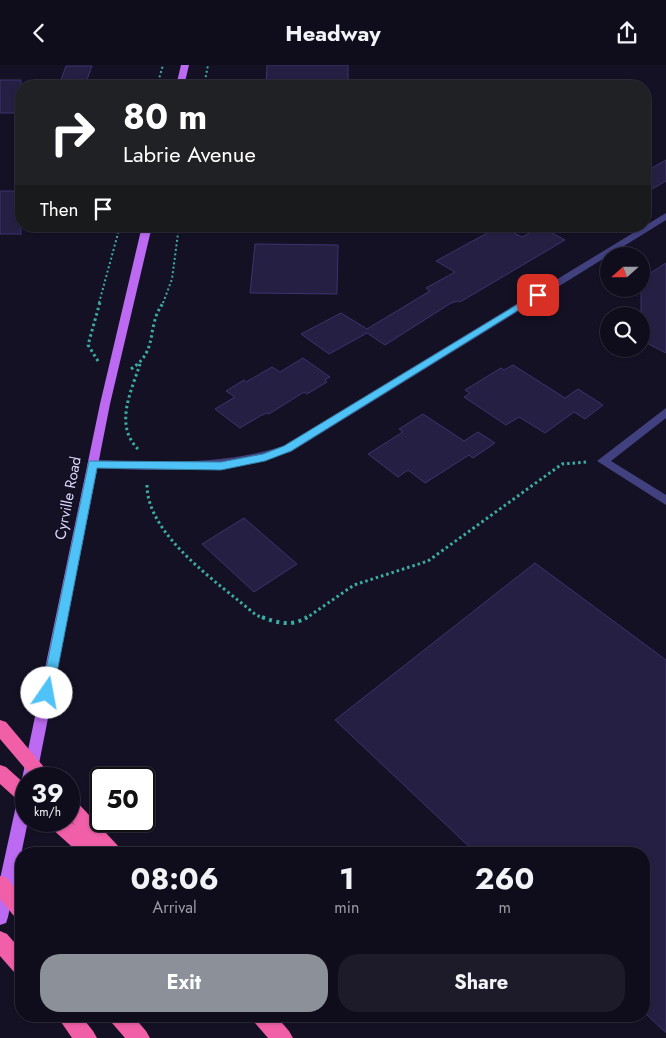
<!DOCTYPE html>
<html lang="en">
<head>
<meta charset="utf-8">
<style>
  body { margin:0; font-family:Jost,sans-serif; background:#1d1b29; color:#f1f3f6; height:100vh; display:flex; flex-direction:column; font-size:19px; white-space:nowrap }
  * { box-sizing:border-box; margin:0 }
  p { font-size:16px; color:#9b9ca3 }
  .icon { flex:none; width:28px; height:28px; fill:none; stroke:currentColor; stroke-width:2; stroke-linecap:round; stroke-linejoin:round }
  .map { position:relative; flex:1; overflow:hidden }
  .sheet { position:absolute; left:15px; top:782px; width:635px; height:175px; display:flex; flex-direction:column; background:#0f0d1c; border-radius:20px; box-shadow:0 1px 4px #0004,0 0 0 1px #2f2d3b }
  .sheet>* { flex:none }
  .banner { position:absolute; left:15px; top:15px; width:636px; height:152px; border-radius:20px; box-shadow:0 1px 4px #0004,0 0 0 1px #2f2d3b; background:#202124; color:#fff; overflow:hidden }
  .needle { width:32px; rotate:249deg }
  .buttons { position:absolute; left:600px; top:182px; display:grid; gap:10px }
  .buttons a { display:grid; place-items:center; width:50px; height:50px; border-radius:50%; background:#0f0d1c; box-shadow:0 1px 4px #0004,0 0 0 1px #2f2d3b; font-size:25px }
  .speed { position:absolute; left:15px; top:702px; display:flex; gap:10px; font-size:25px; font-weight:700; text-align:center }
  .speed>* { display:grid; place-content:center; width:65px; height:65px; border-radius:50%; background:#0f0d1c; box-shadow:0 1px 4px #0004,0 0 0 1px #2f2d3b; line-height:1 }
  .speed small { font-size:12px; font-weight:400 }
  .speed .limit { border:2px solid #111; border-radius:8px; background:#fff; color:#111 }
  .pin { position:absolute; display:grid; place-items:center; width:42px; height:42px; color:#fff; margin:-21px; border-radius:10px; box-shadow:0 2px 8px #0006 }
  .me { position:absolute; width:55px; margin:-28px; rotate:12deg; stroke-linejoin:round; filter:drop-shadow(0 0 4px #0008) }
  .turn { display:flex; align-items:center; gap:18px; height:105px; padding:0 25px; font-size:22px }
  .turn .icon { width:65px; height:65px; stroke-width:2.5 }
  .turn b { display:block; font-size:35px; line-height:42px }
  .then { display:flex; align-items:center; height:48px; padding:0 25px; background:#0003; gap:10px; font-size:19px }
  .eta { display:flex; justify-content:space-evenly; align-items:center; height:85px; text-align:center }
  .eta b { font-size:30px; font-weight:700; line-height:35px }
  .cta { display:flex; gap:10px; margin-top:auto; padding:10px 25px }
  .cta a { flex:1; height:58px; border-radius:20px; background:#8c9099; color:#fff; font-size:20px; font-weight:700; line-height:58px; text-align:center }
  .cta a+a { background:#1d1b29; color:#f1f3f6 }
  header { display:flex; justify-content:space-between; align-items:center; height:65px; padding:0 25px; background:#0f0d1c; font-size:22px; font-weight:700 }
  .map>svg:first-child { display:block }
</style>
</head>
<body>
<header><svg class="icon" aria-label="back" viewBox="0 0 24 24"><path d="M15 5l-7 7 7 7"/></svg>Headway<svg class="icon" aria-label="share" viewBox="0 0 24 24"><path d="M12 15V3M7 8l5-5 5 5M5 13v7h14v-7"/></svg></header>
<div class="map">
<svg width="666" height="973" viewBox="0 0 666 973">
  <rect width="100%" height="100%" fill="#141125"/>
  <!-- building -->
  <g fill="#261f44" stroke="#3d336e">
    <path d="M267 0H348V21H266Z"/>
    <path d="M66 1H92L85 20H59Z"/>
    <rect x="0" y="15" width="21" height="33"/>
    <path d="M666 95V116L645 128V107Z"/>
    <rect x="0" y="126" width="21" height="43"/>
    <path d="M500 161 522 172 541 162 565 175 460 237 458 236 451 238 385 280 367 268 329 289 301 269 341 248 367 264 430 226 426 223 455 207 436 196Z"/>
    <path d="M255 179 338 180 337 229 250 228Z"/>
    <path d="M666 198V288L641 275V214Z"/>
    <path d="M303 293 330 312 325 315 327 317 307 329 304 327 269 349 267 348 260 351 240 363 215 344 235 332 226 326 244 315 246 317 272 302 280 307Z"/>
    <path d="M513 300 565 333 578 324 603 340 585 354 574 347 545 368 519 352 506 360 464 332 470 328 465 325 501 303 504 305Z"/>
    <path d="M423 349 464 376 478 367 495 378 473 393 469 390 425 418 408 405 398 412 368 389 403 367 399 364Z"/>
    <path d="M244 453 297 499 254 527 202 479Z"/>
    <path d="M535 498 666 595V968L644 947V789H477L335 655Z"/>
  </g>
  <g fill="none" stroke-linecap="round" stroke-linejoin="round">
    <!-- path-far2 -->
    <g stroke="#3bada3" stroke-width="2" stroke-dasharray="2 2.5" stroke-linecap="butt">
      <path d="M157 21 163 0"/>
      <path d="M204 21 208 0"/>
      <path d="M99 238 120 161"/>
      <path d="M163 238 172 214 179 161"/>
    </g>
    <!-- path-far1 -->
    <g stroke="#3bada3" stroke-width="3" stroke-dasharray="2.5 3" stroke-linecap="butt">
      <path d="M98 296 88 280 100 237"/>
      <path d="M131 304C160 285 145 261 164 237"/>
      <path d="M138 384C114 360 131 327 140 299"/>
      <path d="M147 420C147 471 220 519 256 550L266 554"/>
      <path d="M305 554 354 520 428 496 562 399 587 397"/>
    </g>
    <!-- path -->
    <path stroke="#3bada3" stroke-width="4" stroke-dasharray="3 4.5" stroke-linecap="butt" d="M262 552C277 558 293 562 307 552"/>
    <!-- minor -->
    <g fill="#42417f" fill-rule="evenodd">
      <path d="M666 148V155L291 387C222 409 164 406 93 403L87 399 93 395C158 397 221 401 283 381Z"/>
      <path d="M666 343V353L611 396 666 430V440L597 396Z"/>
    </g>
    <!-- major -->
    <g fill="#bb6af1" fill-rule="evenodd">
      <path d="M181 0H189L184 21H176Z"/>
      <path d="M142 161H152L110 339 36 714H26V720L22 714 100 339Z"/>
      <path d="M26 720 28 756 8 852 6 858 0 860V814L19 727 21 722Z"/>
    </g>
    <!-- highway -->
    <g fill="#f05fa8" fill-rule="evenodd">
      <path d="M0 655 6 657 54 714H34L0 674Z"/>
      <path d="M0 700 6 702 26 720V739L20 737 0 719Z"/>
      <path d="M69 733 75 735 120 783 122 789H80L50 762 47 756 69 755 76 761 69 754Z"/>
      <path d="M0 811 7 813 21 830V853L14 851 0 834Z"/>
      <path d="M0 866 7 869 21 885V910L14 907 0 891Z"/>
      <path d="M57 951H81L93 966 97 973H72Z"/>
      <path d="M109 951H133L146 966 150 973H125L112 958Z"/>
      <path d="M252 951H276L289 966 293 973H268L255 958Z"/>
    </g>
  </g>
  <!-- route -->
  <path fill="#4fc3f7" stroke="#337fa1" d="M538 227 542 230 541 231 291 386 265 396 221 405 97 403 53 628 51 632H43L41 628 89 396 221 397 263 389 284 381Z"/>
  <g text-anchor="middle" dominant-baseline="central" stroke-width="4" stroke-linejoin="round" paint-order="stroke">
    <!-- street labels -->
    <g font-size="15" fill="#dcd8fb" stroke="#141125">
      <text transform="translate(68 433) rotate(-79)">Cyrville Road</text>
    </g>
  </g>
</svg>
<div class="buttons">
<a><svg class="needle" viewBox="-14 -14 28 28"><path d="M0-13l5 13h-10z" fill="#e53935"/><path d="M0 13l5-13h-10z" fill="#9b9ca3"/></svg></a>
<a><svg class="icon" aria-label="search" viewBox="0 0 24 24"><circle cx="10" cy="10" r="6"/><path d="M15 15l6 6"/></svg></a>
</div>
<div class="speed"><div>39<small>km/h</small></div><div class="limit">50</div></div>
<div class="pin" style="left:538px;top:230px;background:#d93025"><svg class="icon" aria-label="arrive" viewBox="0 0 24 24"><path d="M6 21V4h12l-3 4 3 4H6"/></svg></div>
<svg class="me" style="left:47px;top:628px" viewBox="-20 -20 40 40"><circle r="19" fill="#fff"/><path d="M0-13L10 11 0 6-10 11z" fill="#4fc3f7"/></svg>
<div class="banner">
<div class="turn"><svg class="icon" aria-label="right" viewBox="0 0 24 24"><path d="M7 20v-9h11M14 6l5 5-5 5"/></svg><div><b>80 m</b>Labrie Avenue</div></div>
<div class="then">Then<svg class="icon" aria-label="arrive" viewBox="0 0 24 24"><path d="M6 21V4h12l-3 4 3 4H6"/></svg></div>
</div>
<section class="sheet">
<div class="eta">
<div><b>08:06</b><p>Arrival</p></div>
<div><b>1</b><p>min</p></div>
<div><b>260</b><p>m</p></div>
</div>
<div class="cta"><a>Exit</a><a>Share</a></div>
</section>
</div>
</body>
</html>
